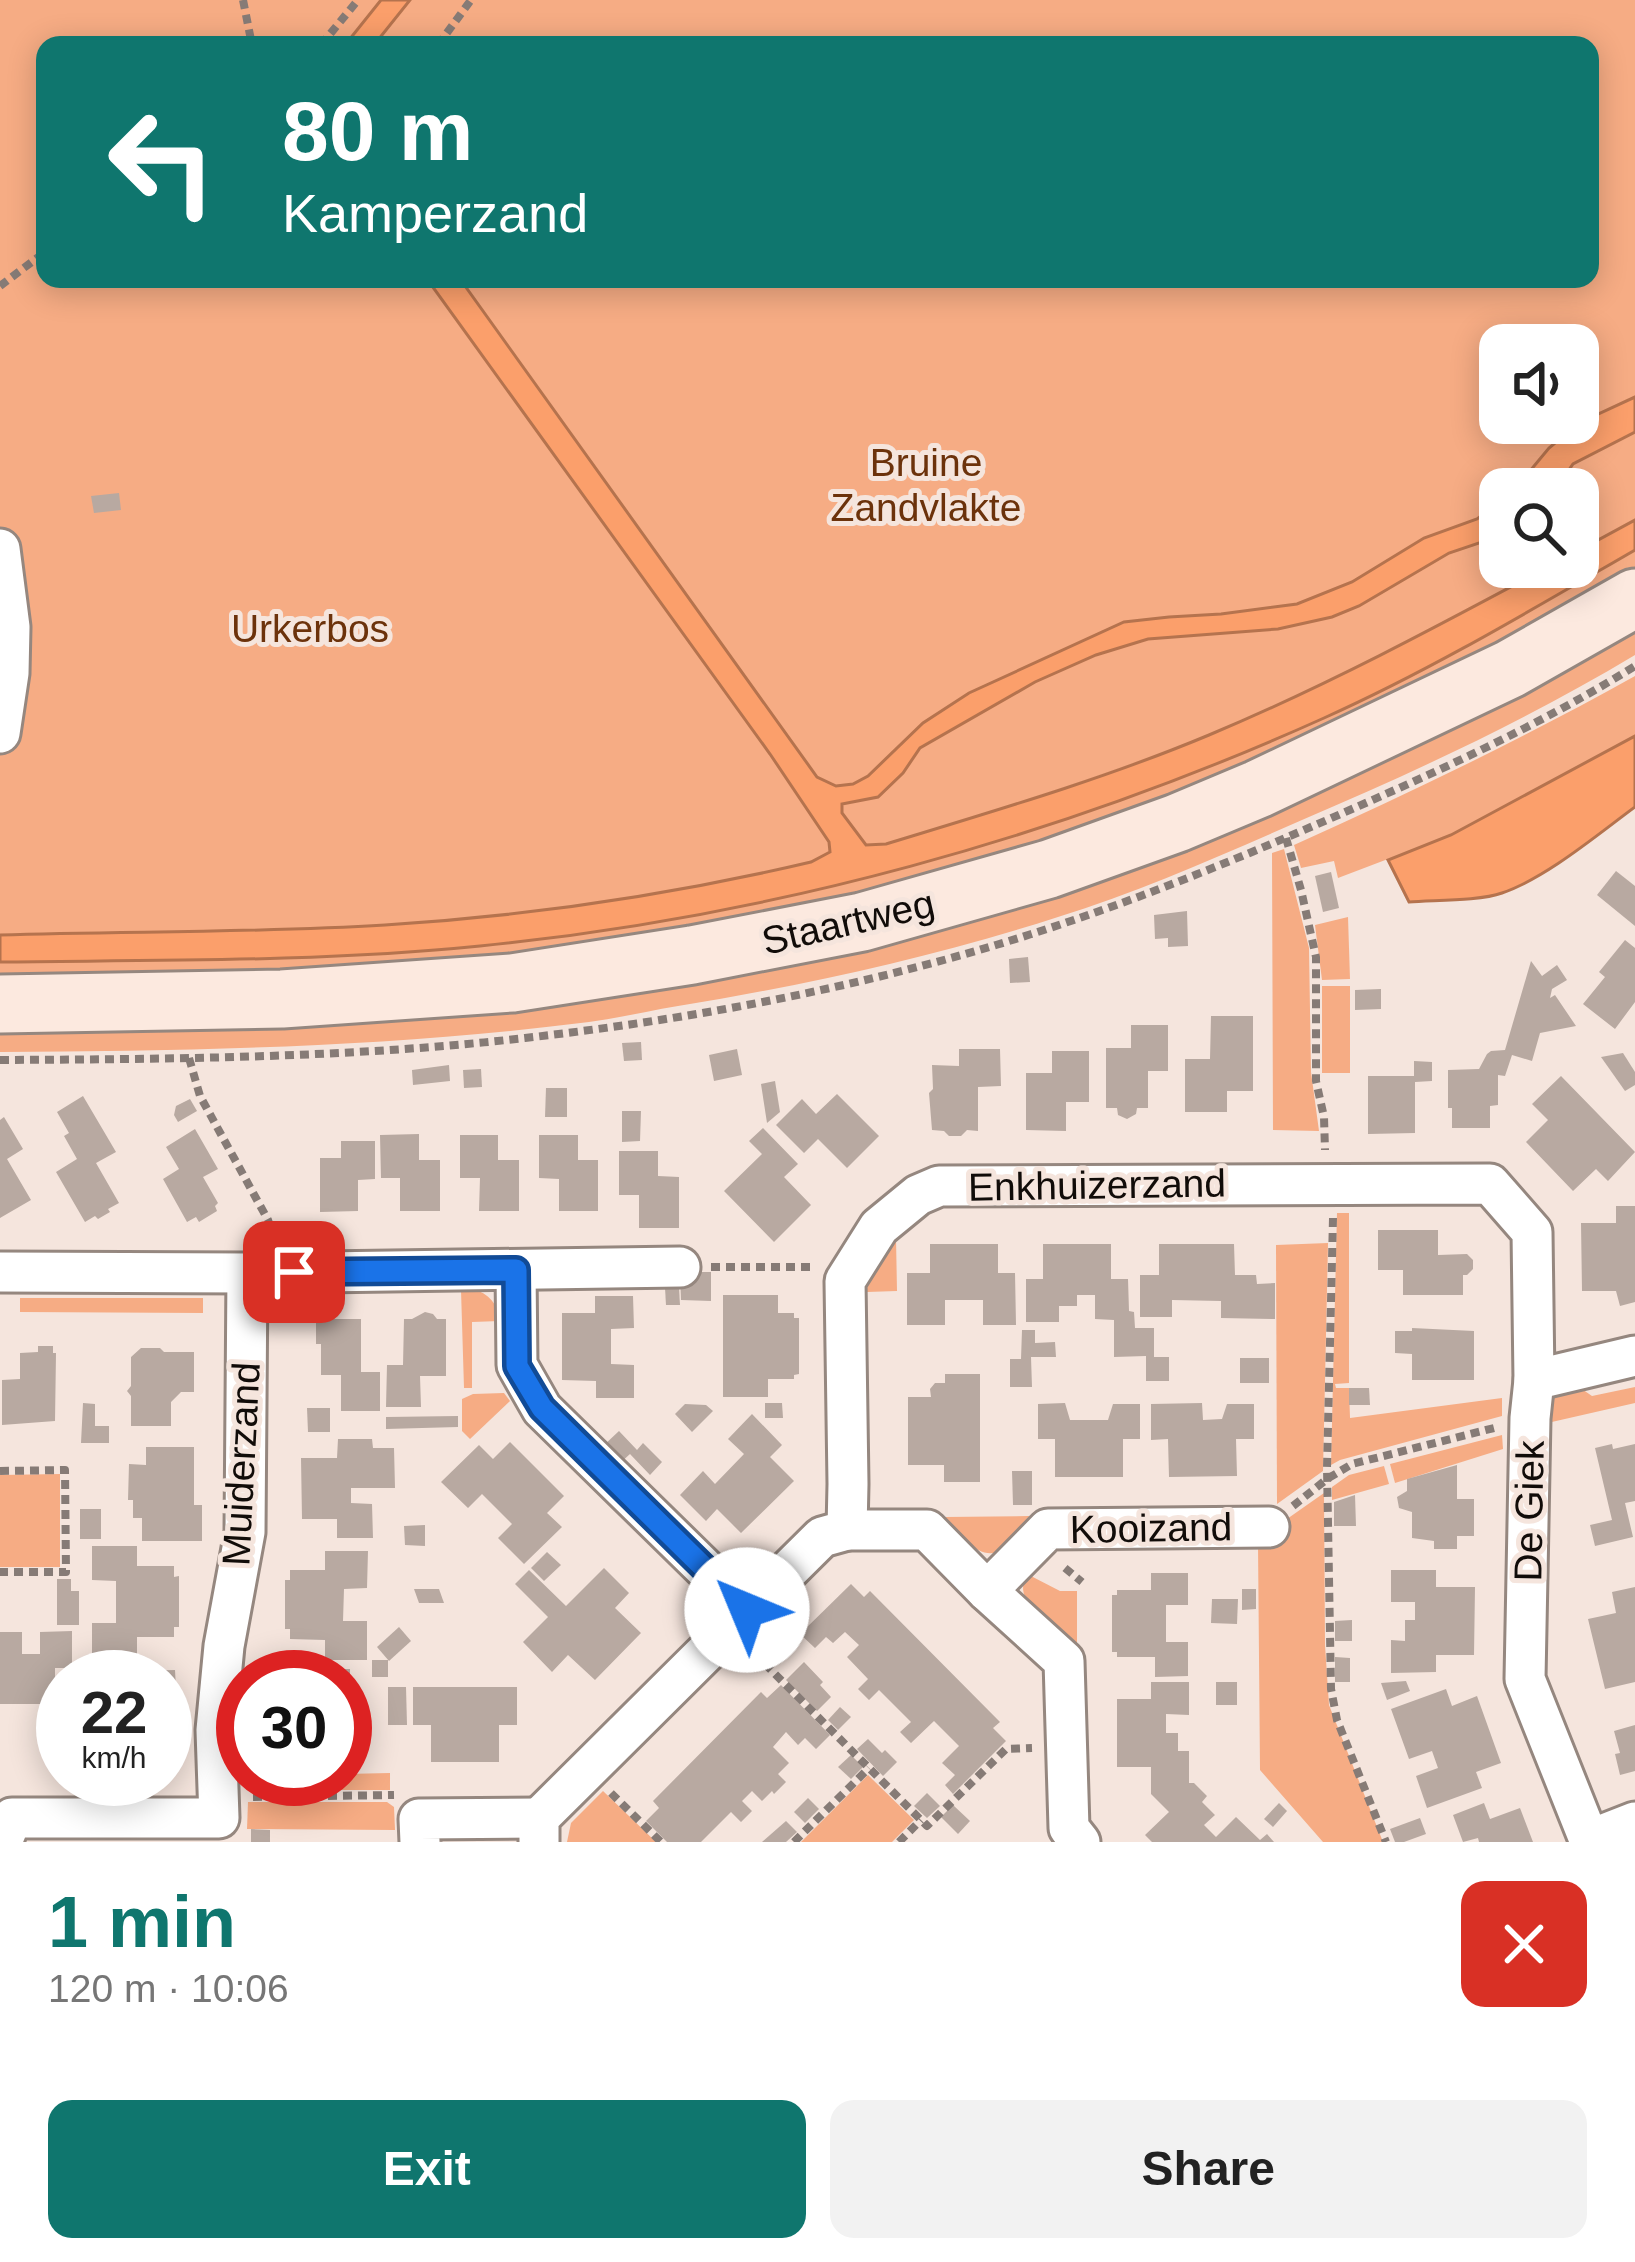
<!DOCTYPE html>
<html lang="en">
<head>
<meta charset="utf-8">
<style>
  body { margin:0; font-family:Arial,sans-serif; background:#f2f2f2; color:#222; height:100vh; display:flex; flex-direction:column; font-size:45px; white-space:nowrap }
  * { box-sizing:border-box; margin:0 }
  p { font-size:39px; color:#767676 }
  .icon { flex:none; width:66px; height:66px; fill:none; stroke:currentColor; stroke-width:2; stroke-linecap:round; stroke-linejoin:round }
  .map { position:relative; height:1842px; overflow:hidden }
  .details { display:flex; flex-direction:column; background:#fff; flex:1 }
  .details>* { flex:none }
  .hud { position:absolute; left:36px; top:36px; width:1563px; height:252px; border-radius:24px; box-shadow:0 6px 30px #0003; background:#0f766e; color:#fff; overflow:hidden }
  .controls { position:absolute; left:1479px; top:324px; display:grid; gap:24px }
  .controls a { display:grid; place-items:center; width:120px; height:120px; border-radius:24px; background:#fff; box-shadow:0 6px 30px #0003; font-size:60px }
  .speed { position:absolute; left:36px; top:1650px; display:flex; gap:24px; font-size:60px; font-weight:700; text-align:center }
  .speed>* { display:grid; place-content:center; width:156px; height:156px; border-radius:50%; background:#fff; box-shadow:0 6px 30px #0003; line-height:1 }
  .speed small { font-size:30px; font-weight:400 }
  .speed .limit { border:18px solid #d22; background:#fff; color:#111 }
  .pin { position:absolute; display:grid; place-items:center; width:102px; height:102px; color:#fff; margin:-51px; border-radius:24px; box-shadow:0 6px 18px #0006 }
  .me { position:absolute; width:132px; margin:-66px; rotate:315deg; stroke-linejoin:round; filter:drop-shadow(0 0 9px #0008) }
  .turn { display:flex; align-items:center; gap:42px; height:252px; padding:0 48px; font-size:54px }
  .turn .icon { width:156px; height:156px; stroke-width:2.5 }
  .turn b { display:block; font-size:84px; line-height:102px }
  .round { display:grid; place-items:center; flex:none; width:126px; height:126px; border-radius:24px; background:#f2f2f2 }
  .summary { display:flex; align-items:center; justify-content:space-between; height:204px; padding:0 48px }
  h1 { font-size:72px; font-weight:700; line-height:90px; color:#0f766e }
  .cta { display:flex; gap:24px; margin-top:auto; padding:24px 48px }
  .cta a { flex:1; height:138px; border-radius:24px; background:#0f766e; color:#fff; font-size:48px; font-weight:700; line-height:138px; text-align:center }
  .cta a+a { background:#f2f2f2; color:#222 }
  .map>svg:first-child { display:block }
</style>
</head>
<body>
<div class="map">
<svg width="1635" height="1842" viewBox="0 0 1635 1842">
  <rect width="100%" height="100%" fill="#f5e5dd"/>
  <!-- green -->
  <g fill="#f6ac84" fill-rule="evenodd">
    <path d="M0 0H401L367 45H45V279H440L861 869 476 930 0 949Z"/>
    <path d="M410 0H1635V397L1579 423 1515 489H1500V502L1477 519 1424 538 1352 582 1296 604 1221 614 1169 617 1124 622 969 693 923 723 868 776 852 784 836 786 817 777 460 279H1590V45H374ZM1500 345H1578V423H1500Z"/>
    <path d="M1635 432V520L1578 551V489H1556L1573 464Z"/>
    <path d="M1500 536V567H1548C1477 604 1407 644 1336 679 1192 750 1038 797 886 844L866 845 842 813V803L903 773 920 748 983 709 1035 682 1096 655 1148 639 1278 629 1359 606 1449 553Z"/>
    <path d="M1635 550V576L1555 624 1060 849 614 952 0 987V962C160 960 321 962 480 946 770 917 1058 838 1324 718 1431 670 1533 609 1635 550Z"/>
    <path d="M1635 618V655C1528 719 1417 771 1302 820 1222 855 1141 891 1058 917 934 957 806 985 678 1006 648 1011 619 1018 589 1022 393 1047 197 1051 0 1052V1019L717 970Z"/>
    <path d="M1635 676V736L1451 835 1338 878 1334 861 1301 868 1294 845C1410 793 1524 738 1635 676Z"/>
    <path d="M1284 849 1309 948 1311 1072 1319 1131 1273 1130 1272 853Z"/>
    <path d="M1348 917 1350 979 1322 980 1315 925Z"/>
    <rect x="1322" y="986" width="28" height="87"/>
    <path d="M1337 1213H1349V1383L1335 1384 1336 1388H1349L1350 1418 1502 1398V1416L1340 1460 1331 1465Z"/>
    <path d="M896 1238 897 1291 867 1292C866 1268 881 1254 896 1238Z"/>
    <path d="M1328 1243 1323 1471 1277 1504 1276 1245Z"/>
    <path d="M472 1289C489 1293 498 1304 500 1321L472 1322V1388H464L461 1290Z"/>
    <path d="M20 1298H203V1313L20 1312Z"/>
    <path d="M1579 1387 1592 1396 1635 1387V1403L1543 1424C1547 1397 1553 1393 1579 1387Z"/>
    <path d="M504 1393 510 1401 470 1439 462 1431V1399L473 1394Z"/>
    <path d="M1502 1435 1503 1449 1395 1483 1390 1464Z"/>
    <path d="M1384 1466 1389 1484 1332 1500V1487L1349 1475Z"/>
    <path d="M60 1474V1567H0V1475Z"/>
    <path d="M1324 1493 1325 1645 1329 1705 1383 1842H1323L1260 1770 1258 1544 1277 1526Z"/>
    <path d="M1029 1516V1529C1004 1550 992 1566 964 1539 957 1532 950 1525 945 1517Z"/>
    <path d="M1027 1574 1060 1591H1077V1653L1029 1604C1022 1594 1021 1585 1027 1574Z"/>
    <path d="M390 1773V1790H254V1779H345V1774Z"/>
    <path d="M868 1775 914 1820 892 1842H801Z"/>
    <path d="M603 1791 656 1842H567L571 1823Z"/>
    <path d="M248 1802H387L394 1807 395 1830 247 1829Z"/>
  </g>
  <!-- water -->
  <g fill="#fb9f6b" stroke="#b5734e" stroke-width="3">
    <path d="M381 0H410L374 45H345Z"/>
    <path d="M427 279H460L817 777 836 786 853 784 868 776 923 723 969 693 1124 622 1169 617 1221 614 1297 604 1352 582 1424 538 1477 519 1500 502V536L1449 553 1359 606 1332 617 1278 629 1148 639 1096 655 1035 682 920 748 903 773 878 797 842 804V813L866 845 886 844C994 811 1104 779 1209 735 1326 686 1436 627 1548 567H1578V551L1635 520V550C1533 609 1431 670 1324 718 1058 838 770 917 480 946 321 962 160 960 0 962V935C128 931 257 933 385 925 529 916 671 895 811 862L830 852 829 842 770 754Z"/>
    <path d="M1635 397V432L1573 464 1556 489H1515L1549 448 1579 423Z"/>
    <path d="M1635 736V807C1597 835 1546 878 1502 893 1480 901 1434 900 1409 902L1388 860 1451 835Z"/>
  </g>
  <!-- building -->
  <g fill="#b8a9a1">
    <path d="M119 493 121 510 94 513 91 496Z"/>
    <path d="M1616 871 1635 886V926L1597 895Z"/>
    <path d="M1331 872 1339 908 1323 912 1315 876Z"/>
    <path d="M1187 911 1188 946 1168 947V938L1155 939 1154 915Z"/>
    <path d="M1625 940 1635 948V1002L1615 1029 1583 1004 1605 977 1599 972Z"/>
    <path d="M1028 957 1030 982 1010 983 1009 959Z"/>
    <path d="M1531 961 1542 976 1557 965 1567 980 1552 989 1550 998 1555 995 1576 1026 1540 1033 1532 1061 1512 1055 1505 1076 1498 1075V1105L1490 1106V1128H1452V1108H1448V1070L1479 1069 1487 1054 1491 1051 1505 1050Z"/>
    <path d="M1381 989V1009L1355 1010V990Z"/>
    <path d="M1211 1016H1253V1091H1227V1112H1185V1059H1210Z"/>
    <path d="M1131 1025H1168V1071H1148V1108H1137L1136 1114 1127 1119 1118 1115 1117 1108H1106V1048H1131Z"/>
    <path d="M641 1042 642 1060 624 1061 622 1043Z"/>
    <path d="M737 1049 742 1075 714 1081 709 1055Z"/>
    <path d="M959 1049H1000L1001 1086 978 1087V1131L967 1130 961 1136H949L944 1131 932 1130 929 1093 933 1089 932 1065 959 1066Z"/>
    <path d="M1052 1051H1089V1102H1066V1131L1026 1130V1073H1052Z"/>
    <path d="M1623 1053 1635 1072V1085L1625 1091 1601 1057Z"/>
    <path d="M1414 1061 1432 1062V1081L1415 1082V1133L1368 1134V1076H1414Z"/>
    <path d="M449 1065 450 1081 413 1085 412 1070Z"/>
    <path d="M481 1069 482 1087 464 1088 463 1070Z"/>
    <path d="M1561 1076 1635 1152 1608 1181 1596 1169 1573 1191 1526 1142 1548 1120 1532 1104Z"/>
    <path d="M775 1081 780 1112 767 1123 761 1084Z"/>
    <path d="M546 1088H567V1117H545Z"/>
    <path d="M837 1094 879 1136 847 1168 818 1139 804 1153 776 1125 802 1099 816 1114Z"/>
    <path d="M83 1096 116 1152 96 1163 119 1203 108 1209 110 1212 98 1219 95 1216 85 1222 56 1172 77 1159 64 1136 69 1133 57 1112Z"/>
    <path d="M190 1099 197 1111 178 1122 174 1115 176 1106Z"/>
    <path d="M622 1111H641L640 1141 622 1142Z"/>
    <path d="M4 1117 23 1149 7 1159 31 1200 0 1218V1120Z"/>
    <path d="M763 1128 798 1164 784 1177 811 1205 774 1242 724 1191 762 1154 749 1141Z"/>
    <path d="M195 1129 218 1169 203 1177 218 1203 215 1206 217 1211 199 1222 196 1217 187 1222 163 1179 179 1169 166 1147Z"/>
    <path d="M419 1134V1160H440V1211H400V1178H381L380 1135Z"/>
    <path d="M460 1135H498V1160H519V1211H479L480 1178H460Z"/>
    <path d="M539 1135H578V1160H598V1211H559V1179L539 1178Z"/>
    <path d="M341 1141H375V1179L358 1180V1211L320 1212V1158H341Z"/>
    <path d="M619 1151H658V1176L679 1177V1228H639V1195H619Z"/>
    <path d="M1616 1206H1635V1302L1620 1306 1616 1291H1582L1581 1223H1616Z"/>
    <path d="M1378 1230H1438V1255L1467 1254 1473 1260V1269L1467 1275H1463V1295H1403V1270H1378Z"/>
    <path d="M930 1244H998V1273H1015L1016 1325H983V1300H945V1325H907V1273H930Z"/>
    <path d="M1043 1244H1111V1279H1128L1129 1311 1134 1312 1135 1328H1154V1357H1169V1381H1146V1356L1114 1357V1320L1095 1319V1295H1077V1306H1059V1322H1026V1279H1043Z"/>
    <path d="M1159 1244H1234L1235 1275H1256L1257 1284 1275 1283V1319L1221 1318V1301L1172 1300V1317H1140V1275H1159Z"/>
    <path d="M680 1272H711V1301L681 1300Z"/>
    <path d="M665 1288H679L680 1305H666Z"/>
    <path d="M723 1295H778V1313H794V1318H799V1374L794 1375V1379H768V1397H723Z"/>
    <path d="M595 1296H633L634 1328 611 1329V1364L634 1365V1398H596V1381L562 1380V1313H595Z"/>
    <path d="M425 1312 433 1314 437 1319H446V1376H420L421 1407H386L387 1365H403L404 1319H412Z"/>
    <path d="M321 1319H361V1372H380V1411H341V1375H321V1344H316V1320Z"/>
    <path d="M1412 1328 1474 1331V1380H1412V1354L1395 1353V1331H1412Z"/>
    <path d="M1022 1330H1035V1343L1055 1342 1056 1357H1031L1032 1387H1010V1359H1021Z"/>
    <path d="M38 1346H53V1353H56L55 1421 2 1425V1380L20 1379V1353L38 1352Z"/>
    <path d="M141 1348H160L164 1352H194V1392H181L171 1402V1426H131V1396L127 1391 131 1386V1357Z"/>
    <rect x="1240" y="1358" width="29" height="25"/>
    <path d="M945 1374H980V1482H944V1465H908V1397H931L930 1389 935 1383H945Z"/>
    <path d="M1349 1388H1369L1370 1405H1349Z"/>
    <path d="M83 1403 95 1404V1426H109V1443H81Z"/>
    <path d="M765 1403H782L783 1418H765Z"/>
    <path d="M1065 1403 1070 1420H1108L1113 1404H1140V1439H1123V1477H1055V1439H1038V1404Z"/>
    <path d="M1202 1403 1203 1420 1222 1419 1227 1404H1254V1439H1236L1237 1476 1169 1477 1168 1439 1151 1440V1404Z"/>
    <path d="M685 1404 706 1405 713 1411 692 1432 675 1414Z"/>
    <path d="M307 1408H330V1432H308Z"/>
    <path d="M752 1414 782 1445 770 1457 794 1481 741 1533 717 1509 706 1521 680 1495 703 1471 715 1484 744 1454 728 1439Z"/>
    <path d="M458 1416V1427L386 1429V1417Z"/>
    <path d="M619 1431 637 1450 643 1443 662 1462 650 1475 630 1454 619 1464 602 1447Z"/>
    <path d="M338 1439H372L373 1448H394L395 1488H351V1503L372 1504 373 1538H337V1519H302L301 1458H337Z"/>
    <path d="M510 1442 564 1496 547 1513 562 1527 524 1564 498 1538 512 1524 482 1494 468 1508 441 1482 479 1445 493 1459Z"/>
    <path d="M1612 1444 1613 1449 1635 1444V1501L1625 1503 1633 1537 1595 1546 1590 1525 1612 1520 1595 1448Z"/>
    <path d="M146 1447H194V1505H202V1541H142V1518H133V1500H128L129 1464 146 1465Z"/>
    <path d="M1457 1465V1499H1474V1536H1457V1549H1434V1541L1412 1538V1512L1399 1508 1397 1497 1407 1491V1479Z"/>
    <path d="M1012 1471H1032V1505H1013Z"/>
    <path d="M1355 1495 1356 1526H1334V1502Z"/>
    <rect x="80" y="1509" width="21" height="30"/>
    <path d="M425 1525V1546L405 1545 404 1526Z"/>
    <path d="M92 1546H137V1566H174V1577L179 1576V1627H174V1637H137V1669H92V1623H116V1581L92 1580Z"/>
    <path d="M325 1551H368L367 1588 344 1589 343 1621H367V1660H325V1640L290 1639V1629H285V1580H290V1570H325Z"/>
    <path d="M547 1552 561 1565 544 1581 531 1568Z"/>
    <path d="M604 1568 629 1593 615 1608 641 1633 595 1680 568 1655 552 1672 523 1642 548 1617 515 1584 529 1570 566 1606Z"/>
    <path d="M1391 1570H1436V1587H1475L1474 1655H1436V1672L1391 1673V1640L1405 1641V1620H1415V1602H1391Z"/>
    <path d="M1151 1573H1188V1605H1166V1642H1188V1676L1155 1677V1657H1117V1652H1112V1595H1117V1590H1151Z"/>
    <path d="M57 1579H71V1591H79V1625H57Z"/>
    <path d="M851 1584 864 1597 870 1591 1000 1722 993 1728 1006 1741 953 1794 945 1785 955 1775 942 1763 959 1746 934 1721 911 1743 900 1732 911 1722 879 1690 869 1700 858 1689 868 1679 847 1657 859 1645 845 1632 833 1643 826 1637 815 1648 800 1634Z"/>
    <path d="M1635 1587V1682L1605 1689 1588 1619 1616 1613 1612 1592Z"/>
    <path d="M414 1589H439L444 1603H419Z"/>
    <path d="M1242 1589H1256V1609L1242 1610Z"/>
    <path d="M1212 1599H1238L1237 1624 1211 1623Z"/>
    <path d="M1352 1620V1641H1335V1621Z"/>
    <path d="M399 1627 411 1641 389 1661 377 1647Z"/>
    <path d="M72 1631V1668H55V1704H0V1632H22V1654H40V1632Z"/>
    <path d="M1335 1657 1350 1658V1682H1335Z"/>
    <rect x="372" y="1660" width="16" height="17"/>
    <path d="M804 1662 823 1682 820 1685 831 1697 817 1711 786 1680Z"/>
    <path d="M303 1669H350V1706H345V1677H303Z"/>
    <path d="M175 1670 176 1689 165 1690V1677H136V1671Z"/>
    <path d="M1406 1681 1410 1691 1387 1700 1381 1683Z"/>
    <path d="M1151 1682H1189V1715L1166 1714V1733H1178V1751H1189V1783H1194L1207 1796 1202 1802 1215 1815 1204 1825 1216 1837 1236 1817 1260 1840 1267 1834 1274 1842H1152L1145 1835 1169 1812 1151 1794V1767H1117V1699H1151Z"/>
    <rect x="1216" y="1682" width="21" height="23"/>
    <path d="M781 1685 830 1735 816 1749 805 1738 798 1745 786 1732 773 1747 789 1763 778 1774 786 1782 774 1794 772 1791 762 1801 752 1791 742 1801 752 1811 741 1822 731 1812 701 1842H667L646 1821 659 1808 653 1801 761 1692 767 1698Z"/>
    <path d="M388 1687H406L407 1725H388Z"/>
    <path d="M413 1687H517V1725H499V1762H431V1725H413Z"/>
    <path d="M1446 1689 1452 1706 1477 1696 1501 1763 1476 1772 1482 1788 1427 1808 1416 1776 1438 1768 1432 1751 1409 1759 1391 1709Z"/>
    <path d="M840 1707 851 1717 838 1730 828 1720Z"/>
    <path d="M165 1713H169L170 1766H165Z"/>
    <path d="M1635 1725V1771L1620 1775 1615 1754 1620 1753 1614 1731Z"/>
    <path d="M868 1739 882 1753 885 1750 897 1762 883 1776 857 1749Z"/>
    <path d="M851 1755 863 1767 851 1779 838 1767Z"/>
    <path d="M927 1793 940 1806 927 1818 914 1806Z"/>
    <path d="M808 1798 819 1809 805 1823 794 1812Z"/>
    <path d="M1279 1803 1287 1811 1273 1827 1264 1819Z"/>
    <path d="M1484 1803 1490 1819 1520 1808 1533 1842H1479L1478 1838 1463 1842 1453 1815Z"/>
    <path d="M953 1805 970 1821 958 1834 941 1817Z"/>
    <path d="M1420 1818 1426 1834 1404 1842H1395L1390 1829Z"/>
    <path d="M786 1821 797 1832 786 1842H762Z"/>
    <path d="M251 1829 270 1830V1842H251Z"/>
  </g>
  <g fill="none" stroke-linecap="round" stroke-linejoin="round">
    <defs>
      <g id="street">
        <path d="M0 549 10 627 9 673 0 733"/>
        <path d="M516 1270 517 1365 542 1409 747 1610"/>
        <path d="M0 1272 247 1273 680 1267"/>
        <path d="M1534 1380 1635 1356"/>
        <path d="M847 1530H927L987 1591 1064 1661 1069 1828 1080 1842"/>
        <path d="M987 1591 1048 1529 1269 1527"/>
        <path d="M1589 1840 1635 1822"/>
        <path d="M2 1842 12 1818H219L216 1730 224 1646 245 1532 247 1273"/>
        <path d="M420 1842 419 1819 539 1818"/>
        <path d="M539 1842V1818L822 1537 847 1530 848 1484 845 1281 879 1227 918 1195 939 1186 1490 1184 1532 1232 1534 1380 1530 1418 1525 1679 1590 1842"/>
      </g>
      <path id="secondary" d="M0 1004 282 999 512 983 692 955 862 922 1049 869 1177 823 1258 789 1510 669 1635 598"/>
    </defs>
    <!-- street casing -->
    <use href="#street" stroke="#95877f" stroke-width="45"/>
    <!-- secondary casing -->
    <use href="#secondary" stroke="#95877f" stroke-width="63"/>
    <!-- path -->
    <g stroke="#867b76" stroke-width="8" stroke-dasharray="9 6" stroke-linecap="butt">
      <path d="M243 0 252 45"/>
      <path d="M321 45 358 0"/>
      <path d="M438 45 471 0"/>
      <path d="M0 286 45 252"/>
      <path d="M1286 838 1301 890 1316 957V1081L1324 1117 1325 1150"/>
      <path d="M189 1058 200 1096 268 1220 273 1235"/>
      <path d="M0 1060C175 1059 351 1058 525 1038 684 1020 843 991 996 945 1109 911 1219 867 1327 820 1432 774 1537 727 1635 666"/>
      <path d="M1333 1218 1327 1468 1331 1689 1337 1720 1386 1842"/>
      <path d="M711 1267H816"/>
      <path d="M0 1471 65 1470 66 1572H0"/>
      <path d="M1293 1506 1327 1479 1352 1464 1494 1428"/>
      <path d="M1065 1568 1082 1582"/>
      <path d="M754 1653 927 1826 1006 1749 1032 1748"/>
      <path d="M611 1793 661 1842"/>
      <path d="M253 1797 394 1795"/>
      <path d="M794 1842 869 1768"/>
      <path d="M899 1842 921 1820"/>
    </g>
    <!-- street -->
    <use href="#street" stroke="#fff" stroke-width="39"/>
    <!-- secondary -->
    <use href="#secondary" stroke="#fce9df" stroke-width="57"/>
  </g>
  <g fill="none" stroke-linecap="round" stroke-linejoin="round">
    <defs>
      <path id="route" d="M294 1272 516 1270 517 1366 542 1408 747 1610"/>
    </defs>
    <!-- route casing -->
    <use href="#route" stroke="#114b97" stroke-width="30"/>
    <!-- route -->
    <use href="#route" stroke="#1a73e8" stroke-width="21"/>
  </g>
  <g text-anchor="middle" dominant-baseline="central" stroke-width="10" stroke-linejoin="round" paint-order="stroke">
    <!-- park labels -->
    <g font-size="39" fill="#6c320b" stroke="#f5e5dd">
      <text x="926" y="462">Bruine<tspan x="926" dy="45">Zandvlakte</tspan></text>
      <text x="310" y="628">Urkerbos</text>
    </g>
    <!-- street labels -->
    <g font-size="39" fill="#110c09" stroke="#f5e5dd">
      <text transform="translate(848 922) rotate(-13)">Staartweg</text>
      <text transform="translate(1097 1185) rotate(-1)">Enkhuizerzand</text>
      <text transform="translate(241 1464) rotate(-87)">Muiderzand</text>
      <text transform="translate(1529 1511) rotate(-89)">De Giek</text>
      <text transform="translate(1151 1528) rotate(-1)">Kooizand</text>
    </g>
  </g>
</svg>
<div class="controls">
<a><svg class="icon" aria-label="sound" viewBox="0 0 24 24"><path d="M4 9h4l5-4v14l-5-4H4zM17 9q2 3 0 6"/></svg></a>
<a><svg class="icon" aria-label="search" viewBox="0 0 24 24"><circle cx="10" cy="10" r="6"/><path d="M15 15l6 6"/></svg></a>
</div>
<div class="speed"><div>22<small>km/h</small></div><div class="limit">30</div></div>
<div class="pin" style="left:294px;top:1272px;background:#d93025"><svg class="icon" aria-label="arrive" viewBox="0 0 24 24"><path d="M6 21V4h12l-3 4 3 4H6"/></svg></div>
<svg class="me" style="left:747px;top:1610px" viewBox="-20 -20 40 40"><circle r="19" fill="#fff"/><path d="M0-13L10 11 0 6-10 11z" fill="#1a73e8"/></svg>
<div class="hud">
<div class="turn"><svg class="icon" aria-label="left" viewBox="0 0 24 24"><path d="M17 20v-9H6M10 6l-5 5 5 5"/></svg><div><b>80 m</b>Kamperzand</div></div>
</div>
</div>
<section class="details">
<div class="summary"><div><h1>1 min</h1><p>120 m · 10:06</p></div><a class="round" style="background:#d93025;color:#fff"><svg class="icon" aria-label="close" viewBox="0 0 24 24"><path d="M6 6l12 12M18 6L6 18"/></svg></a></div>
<div class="cta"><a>Exit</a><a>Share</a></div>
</section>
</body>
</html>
